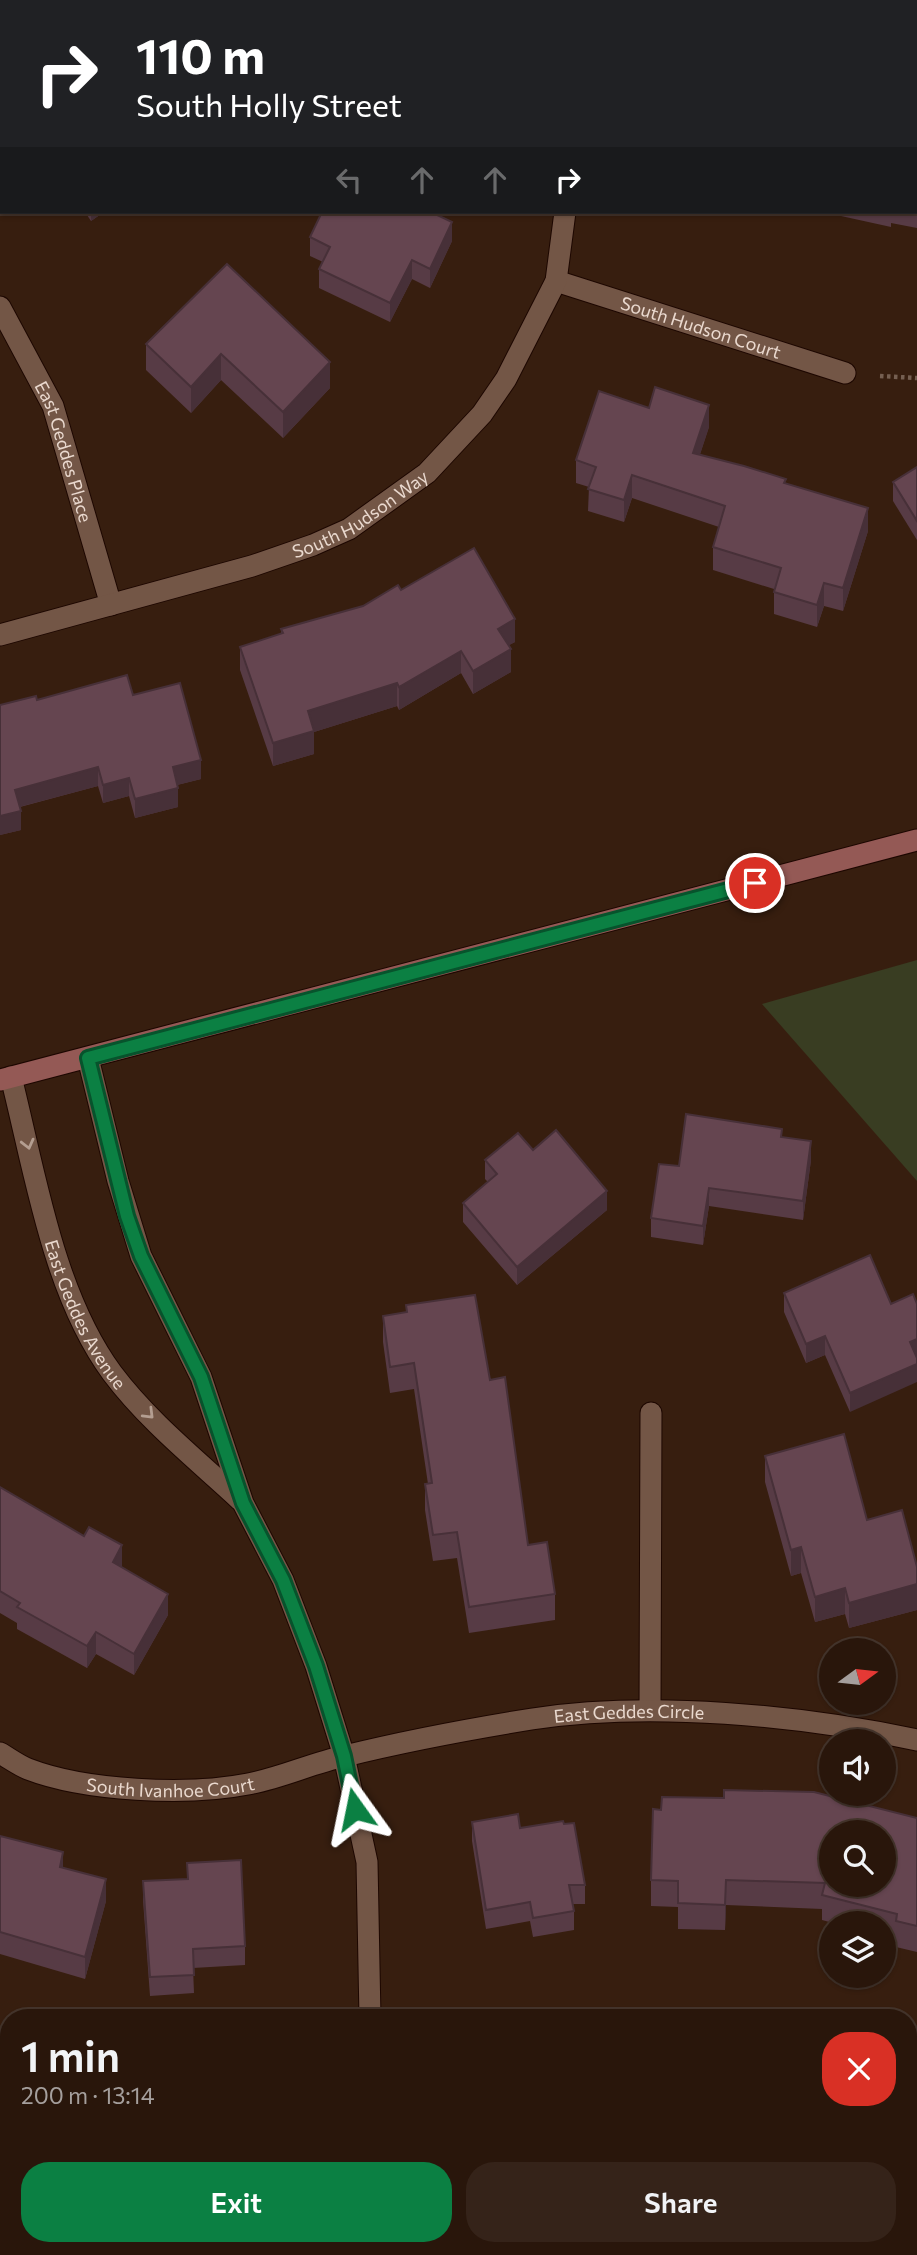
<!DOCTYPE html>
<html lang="en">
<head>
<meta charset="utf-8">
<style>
  body { margin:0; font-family:Commissioner,sans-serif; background:#352319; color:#f1f3f6; height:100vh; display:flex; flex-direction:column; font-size:26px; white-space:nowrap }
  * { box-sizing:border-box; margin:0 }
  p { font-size:23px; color:#a59f9d }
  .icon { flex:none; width:38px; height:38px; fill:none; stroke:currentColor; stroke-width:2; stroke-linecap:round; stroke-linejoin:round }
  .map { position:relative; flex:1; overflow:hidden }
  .side { position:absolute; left:0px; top:2009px; width:917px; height:247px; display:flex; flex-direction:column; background:#29160b; border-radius:28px 28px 0 0; box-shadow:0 2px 5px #0004,0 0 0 2px #45352c }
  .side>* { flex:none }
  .banner { position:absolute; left:0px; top:0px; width:917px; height:214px; box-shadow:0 2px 5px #0004,0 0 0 2px #45352c; background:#202124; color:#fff; overflow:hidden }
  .needle { width:46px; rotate:75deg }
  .buttons { position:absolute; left:819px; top:1638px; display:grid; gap:14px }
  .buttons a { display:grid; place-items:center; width:77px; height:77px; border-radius:50%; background:#29160b; box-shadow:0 2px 5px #0004,0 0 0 2px #45352c; font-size:35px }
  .pin { position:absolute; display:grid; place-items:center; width:60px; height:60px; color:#fff; margin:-30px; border:4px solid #fff; border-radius:50%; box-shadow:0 2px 7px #0007 }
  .me { position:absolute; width:77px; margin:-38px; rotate:348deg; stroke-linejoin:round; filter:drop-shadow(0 0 5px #0008) }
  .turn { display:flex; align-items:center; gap:24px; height:147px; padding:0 21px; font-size:32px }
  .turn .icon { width:91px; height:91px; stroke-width:2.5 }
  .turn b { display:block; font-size:49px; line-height:60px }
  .lanes { display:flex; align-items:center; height:66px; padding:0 21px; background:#0003; justify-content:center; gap:35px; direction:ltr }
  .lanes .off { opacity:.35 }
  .round { display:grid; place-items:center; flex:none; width:74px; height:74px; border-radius:28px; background:#352319 }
  .overview { display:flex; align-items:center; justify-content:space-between; height:119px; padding:0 21px }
  h1 { font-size:42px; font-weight:600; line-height:52px }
  .cta { display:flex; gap:14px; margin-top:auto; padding:14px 21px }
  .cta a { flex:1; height:80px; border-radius:28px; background:#0b8043; color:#fff; font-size:28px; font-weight:600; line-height:80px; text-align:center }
  .cta a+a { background:#352319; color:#f1f3f6 }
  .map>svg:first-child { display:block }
</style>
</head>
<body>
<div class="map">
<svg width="917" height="2255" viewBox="0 0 917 2255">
  <rect width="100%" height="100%" fill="#371e0f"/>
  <!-- green -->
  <path fill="#393d22" d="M917 960V1181L762 1004Z"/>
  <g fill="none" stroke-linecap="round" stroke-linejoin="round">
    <defs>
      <g id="minor">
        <path d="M539 0 540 2"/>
        <path id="s1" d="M556 281 845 373"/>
        <path id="s2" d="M0 307 53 406 111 605"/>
        <path id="s3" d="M0 635 252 566 313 545 349 529 427 473 482 414 506 379 556 281 565 212"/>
        <path d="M88 1058 118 1181 141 1256 201 1377 243 1503 283 1580 316 1666 344 1756 367 1862 370 2018"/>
        <path id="s4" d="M11 1077C35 1172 53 1293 112 1373 148 1421 197 1460 240 1500"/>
        <path d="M650 1710 651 1413"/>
        <path id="s5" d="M0 1753C9 1758 18 1765 28 1769 85 1791 187 1796 248 1784 281 1778 312 1763 345 1756 406 1741 470 1729 532 1719 651 1701 800 1715 917 1740"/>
        <path d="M324 2255 327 2247"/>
      </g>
      <path id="secondary" d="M0 1080 917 840"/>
    </defs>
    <!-- minor casing -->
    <use href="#minor" stroke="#1d0700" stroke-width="23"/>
    <!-- secondary casing -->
    <use href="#secondary" stroke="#1d0700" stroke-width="23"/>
    <!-- path -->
    <path stroke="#755f51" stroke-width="4.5" stroke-dasharray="3.5 3.5" stroke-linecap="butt" d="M880 376 917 378"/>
    <!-- minor -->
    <use href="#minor" stroke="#735646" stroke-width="21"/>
    <!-- secondary -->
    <use href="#secondary" stroke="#945955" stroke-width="21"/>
  </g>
  <!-- wall -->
  <g fill="#573b45">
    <path d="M0 0H70V2H2V100L0 99Z"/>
    <path d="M323 0H437L438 2H324Z"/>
    <path d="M915 122H917V228L891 223V227L841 216V212H915Z"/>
    <path d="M85 212H104L91 221Z"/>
    <path d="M310 237 452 241 430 288 412 279 390 322 319 288V269L323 262 310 256Z"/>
    <path d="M227 264 330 388 283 438 221 380 191 413 146 370V344Z"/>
    <path d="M709 427 700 454 786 483 868 531 843 611 824 606 817 627 774 614V589L713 570V547L719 527 632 498 624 522 588 511 589 487 576 483V460Z"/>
    <path d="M917 467V540L893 501V482Z"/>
    <path d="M401 590 515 642 509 645 511 672 473 694 461 673 399 710 397 706 314 732V754L273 766 240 670V647L281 634V629L363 606Z"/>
    <path d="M133 695 201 779 177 785 178 807 135 818 129 796 103 803 98 786 20 807 21 830 0 835 37 700Z"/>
    <path d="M782 1137 811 1160 803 1220 709 1206 703 1245 651 1237V1218L679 1166Z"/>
    <path d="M533 1150 607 1210 517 1285 463 1222V1203L488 1182 485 1179V1160Z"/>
    <path d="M870 1255 850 1412 825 1355 806 1363 784 1312V1293Z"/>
    <path d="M406 1305 490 1380 528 1545 555 1594V1620L469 1633 457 1558 433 1561 425 1510V1484H428L414 1389 390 1393 383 1342V1316L406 1313Z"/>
    <path d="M765 1456 867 1520 917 1567V1610L849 1628 845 1614 815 1622 801 1573 791 1576 765 1482Z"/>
    <path d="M0 1487 122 1567 168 1615 134 1675 96 1654 87 1668 17 1629V1623L0 1613Z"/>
    <path d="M917 1818V1952L896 1947V1940L884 1937V1923H833L822 1920V1909L726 1905 725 1930 678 1929V1907L651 1906V1880Z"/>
    <path d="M472 1822 520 1828 585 1885V1904H573L574 1911V1930L533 1937 530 1921 486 1929 472 1841Z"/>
    <path d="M0 1836 63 1868 106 1901 85 1979 0 1954Z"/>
    <path d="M187 1863 245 1946V1965L193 1968 194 1993 150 1996 143 1900V1881L187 1879Z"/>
    <path d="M503 2247H522L507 2255Z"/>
    <path d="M736 2247H908L917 2255H772L736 2250Z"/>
  </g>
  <!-- shaded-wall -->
  <g fill="#473038">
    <path d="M651 0H663L658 2H651Z"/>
    <path d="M91 212H104L91 221Z"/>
    <path d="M452 222V241L430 288V269Z"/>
    <path d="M412 260V279L390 322V303Z"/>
    <path d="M221 354V380L191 413V387Z"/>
    <path d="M330 362V388L283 438V412Z"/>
    <path d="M709 405V427L693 476V453Z"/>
    <path d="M632 475V498L624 522V500Z"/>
    <path d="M868 508V531L843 611V588Z"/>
    <path d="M824 583V606L817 627V605Z"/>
    <path d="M515 619V642L498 651V629Z"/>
    <path d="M511 649V672L473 694V671Z"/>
    <path d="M461 651V673L399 710V687Z"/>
    <path d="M397 683V706L314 732V754L273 766V743L308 711Z"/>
    <path d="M201 760V779L173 786V767Z"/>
    <path d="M98 767V786L15 808V790Z"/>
    <path d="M129 778V796L103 803V785Z"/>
    <path d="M178 788V807L135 818V799Z"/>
    <path d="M21 811V830L0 835V816Z"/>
    <path d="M811 1141V1160L803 1220V1201Z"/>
    <path d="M709 1188V1206L703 1245V1226Z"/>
    <path d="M607 1191V1210L517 1285V1267Z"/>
    <path d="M825 1336V1355L806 1363V1344Z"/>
    <path d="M917 1339V1358L910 1342Z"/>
    <path d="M917 1364V1382L850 1412V1393Z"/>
    <path d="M122 1545V1566L113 1583V1562Z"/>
    <path d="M801 1547V1573L791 1576V1550Z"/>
    <path d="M917 1584V1610L849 1628V1603Z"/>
    <path d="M845 1588V1614L815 1622V1597Z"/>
    <path d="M168 1594V1615L134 1675V1654Z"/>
    <path d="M96 1632V1654L87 1668V1646Z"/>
    <path d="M63 1852V1874L60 1867Z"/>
    <path d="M106 1879V1901L85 1979V1957Z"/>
    <path d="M726 1880V1905L725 1930V1905Z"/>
    <path d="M507 2247H522L507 2255Z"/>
  </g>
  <!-- building -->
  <g fill="#654550" stroke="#473038" stroke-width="2" fill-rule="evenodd">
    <path d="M0 0H69L68 2H2V77L0 76Z"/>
    <path d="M334 0H437L438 2H335Z"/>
    <path d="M915 122H917V206L915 205Z"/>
    <path d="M322 212H431L452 222 430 269 412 260 390 303 319 269 330 247 310 237Z"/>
    <path d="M227 264 330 362 283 412 221 354 191 387 146 344Z"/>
    <path d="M655 387 709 405 693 453 744 466 786 479 784 483 868 508 843 588 824 583 817 605 774 592 781 568 713 547 725 506 632 475 624 500 588 489 596 467 576 460 599 391 649 408Z"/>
    <path d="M917 467V521L893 482Z"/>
    <path d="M474 548 515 619 498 629 511 649 473 671 461 651 399 687 397 683 308 711 314 731 273 743 240 647 283 633 281 629 363 606 398 585 401 590Z"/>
    <path d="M127 675 133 695 180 683 201 760 173 767 178 788 135 799 129 778 103 785 98 767 15 790 21 811 0 816V705L36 696 37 700Z"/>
    <path d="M686 1114 782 1129 781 1137 811 1141 803 1201 709 1188 703 1226 651 1218 659 1164 679 1166Z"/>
    <path d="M556 1130 607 1191 517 1267 463 1203 497 1174 485 1160 518 1133 533 1150Z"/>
    <path d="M870 1255 891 1304 913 1294 917 1304V1339L910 1342 917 1358V1364L850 1393 825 1336 806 1344 784 1293Z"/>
    <path d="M475 1295 490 1380 505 1377 528 1545 547 1542 555 1594 469 1607 457 1532 433 1535 425 1484 432 1483 414 1363 390 1367 383 1316 407 1312 406 1305Z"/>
    <path d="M844 1434 867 1520 902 1510 917 1567V1584L849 1603 845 1588 815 1597 801 1547 791 1550 765 1456Z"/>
    <path d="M0 1487 84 1536 89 1527 122 1545 113 1562 168 1594 134 1654 96 1632 87 1646 17 1607 20 1603 0 1591Z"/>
    <path d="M724 1790 814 1792 917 1818V1926L896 1921 897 1914 822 1895 825 1883 726 1880 725 1905 678 1903V1881L651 1880 653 1809 661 1810 662 1797 724 1798ZM831 1832H884V1885H831Z"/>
    <path d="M518 1814 520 1828 563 1821 564 1824 574 1823 585 1885H569L574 1911 533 1918 530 1902 486 1910 472 1822Z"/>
    <path d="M0 1836 63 1852 60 1867 106 1879 85 1957 0 1932Z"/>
    <path d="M241 1860 245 1946 193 1949 194 1975 150 1977 143 1881 188 1879 187 1863Z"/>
    <path d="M0 2145 9 2148V2247H171V2255H0Z"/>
    <path d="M908 2206 917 2207V2255H874L875 2247H908Z"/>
  </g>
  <!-- one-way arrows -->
  <defs><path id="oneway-chevron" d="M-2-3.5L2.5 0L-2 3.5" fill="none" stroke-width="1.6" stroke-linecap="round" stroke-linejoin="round" transform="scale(1.75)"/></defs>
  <g stroke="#b49e91">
    <use href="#oneway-chevron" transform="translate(28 1144) rotate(76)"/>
    <use href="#oneway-chevron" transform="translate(149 1414) rotate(45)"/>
  </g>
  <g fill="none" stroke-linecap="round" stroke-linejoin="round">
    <defs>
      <path id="route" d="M355 1809 344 1756 316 1666 283 1580 243 1503 201 1377 141 1256 127 1216 88 1058 755 883"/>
    </defs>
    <!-- route casing -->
    <use href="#route" stroke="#07532c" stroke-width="18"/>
    <!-- route -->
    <use href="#route" stroke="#0b8043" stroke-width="12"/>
  </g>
  <g text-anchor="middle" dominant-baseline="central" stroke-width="7" stroke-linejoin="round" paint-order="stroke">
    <!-- street labels -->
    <g font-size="18" fill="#ead9cf" stroke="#371e0f">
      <text stroke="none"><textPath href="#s1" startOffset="152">South Hudson Court</textPath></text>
      <text stroke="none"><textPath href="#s2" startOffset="159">East Geddes Place</textPath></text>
      <text stroke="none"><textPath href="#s3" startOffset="382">South Hudson Way</textPath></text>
      <text stroke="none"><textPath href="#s4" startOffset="250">East Geddes Avenue</textPath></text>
      <text stroke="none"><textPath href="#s5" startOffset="644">East Geddes Circle</textPath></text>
      <text stroke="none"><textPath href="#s5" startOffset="177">South Ivanhoe Court</textPath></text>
    </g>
  </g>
</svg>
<div class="buttons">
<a><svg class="needle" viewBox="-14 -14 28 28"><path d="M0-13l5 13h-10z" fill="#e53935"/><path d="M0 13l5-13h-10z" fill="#a59f9d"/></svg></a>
<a><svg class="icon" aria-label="sound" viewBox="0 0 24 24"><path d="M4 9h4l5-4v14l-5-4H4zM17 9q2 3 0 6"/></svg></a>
<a><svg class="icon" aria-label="search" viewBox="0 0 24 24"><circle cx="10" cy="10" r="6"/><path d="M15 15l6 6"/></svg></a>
<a><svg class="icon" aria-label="layers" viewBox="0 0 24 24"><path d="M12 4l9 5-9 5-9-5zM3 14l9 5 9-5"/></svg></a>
</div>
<div class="pin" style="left:755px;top:883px;background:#d93025"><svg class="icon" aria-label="arrive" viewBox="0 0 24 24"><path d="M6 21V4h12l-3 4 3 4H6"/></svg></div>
<svg class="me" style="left:355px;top:1809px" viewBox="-20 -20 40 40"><path d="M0-17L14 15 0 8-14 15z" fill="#0b8043" stroke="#fff" stroke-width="4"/></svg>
<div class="banner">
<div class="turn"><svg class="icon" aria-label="right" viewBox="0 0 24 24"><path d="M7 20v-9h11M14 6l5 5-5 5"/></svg><div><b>110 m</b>South Holly Street</div></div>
<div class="lanes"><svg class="icon off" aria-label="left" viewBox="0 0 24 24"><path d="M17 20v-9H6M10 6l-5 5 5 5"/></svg><svg class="icon off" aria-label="ahead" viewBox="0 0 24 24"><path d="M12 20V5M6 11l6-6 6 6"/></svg><svg class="icon off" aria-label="ahead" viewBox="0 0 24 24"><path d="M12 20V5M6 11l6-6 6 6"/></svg><svg class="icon" aria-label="right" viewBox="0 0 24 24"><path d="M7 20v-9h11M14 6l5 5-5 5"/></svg></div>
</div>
<section class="side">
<div class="overview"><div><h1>1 min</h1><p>200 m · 13:14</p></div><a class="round" style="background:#d93025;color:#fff"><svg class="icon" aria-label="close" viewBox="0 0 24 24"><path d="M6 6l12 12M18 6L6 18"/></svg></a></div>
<div class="cta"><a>Exit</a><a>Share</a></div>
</section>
</div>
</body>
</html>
